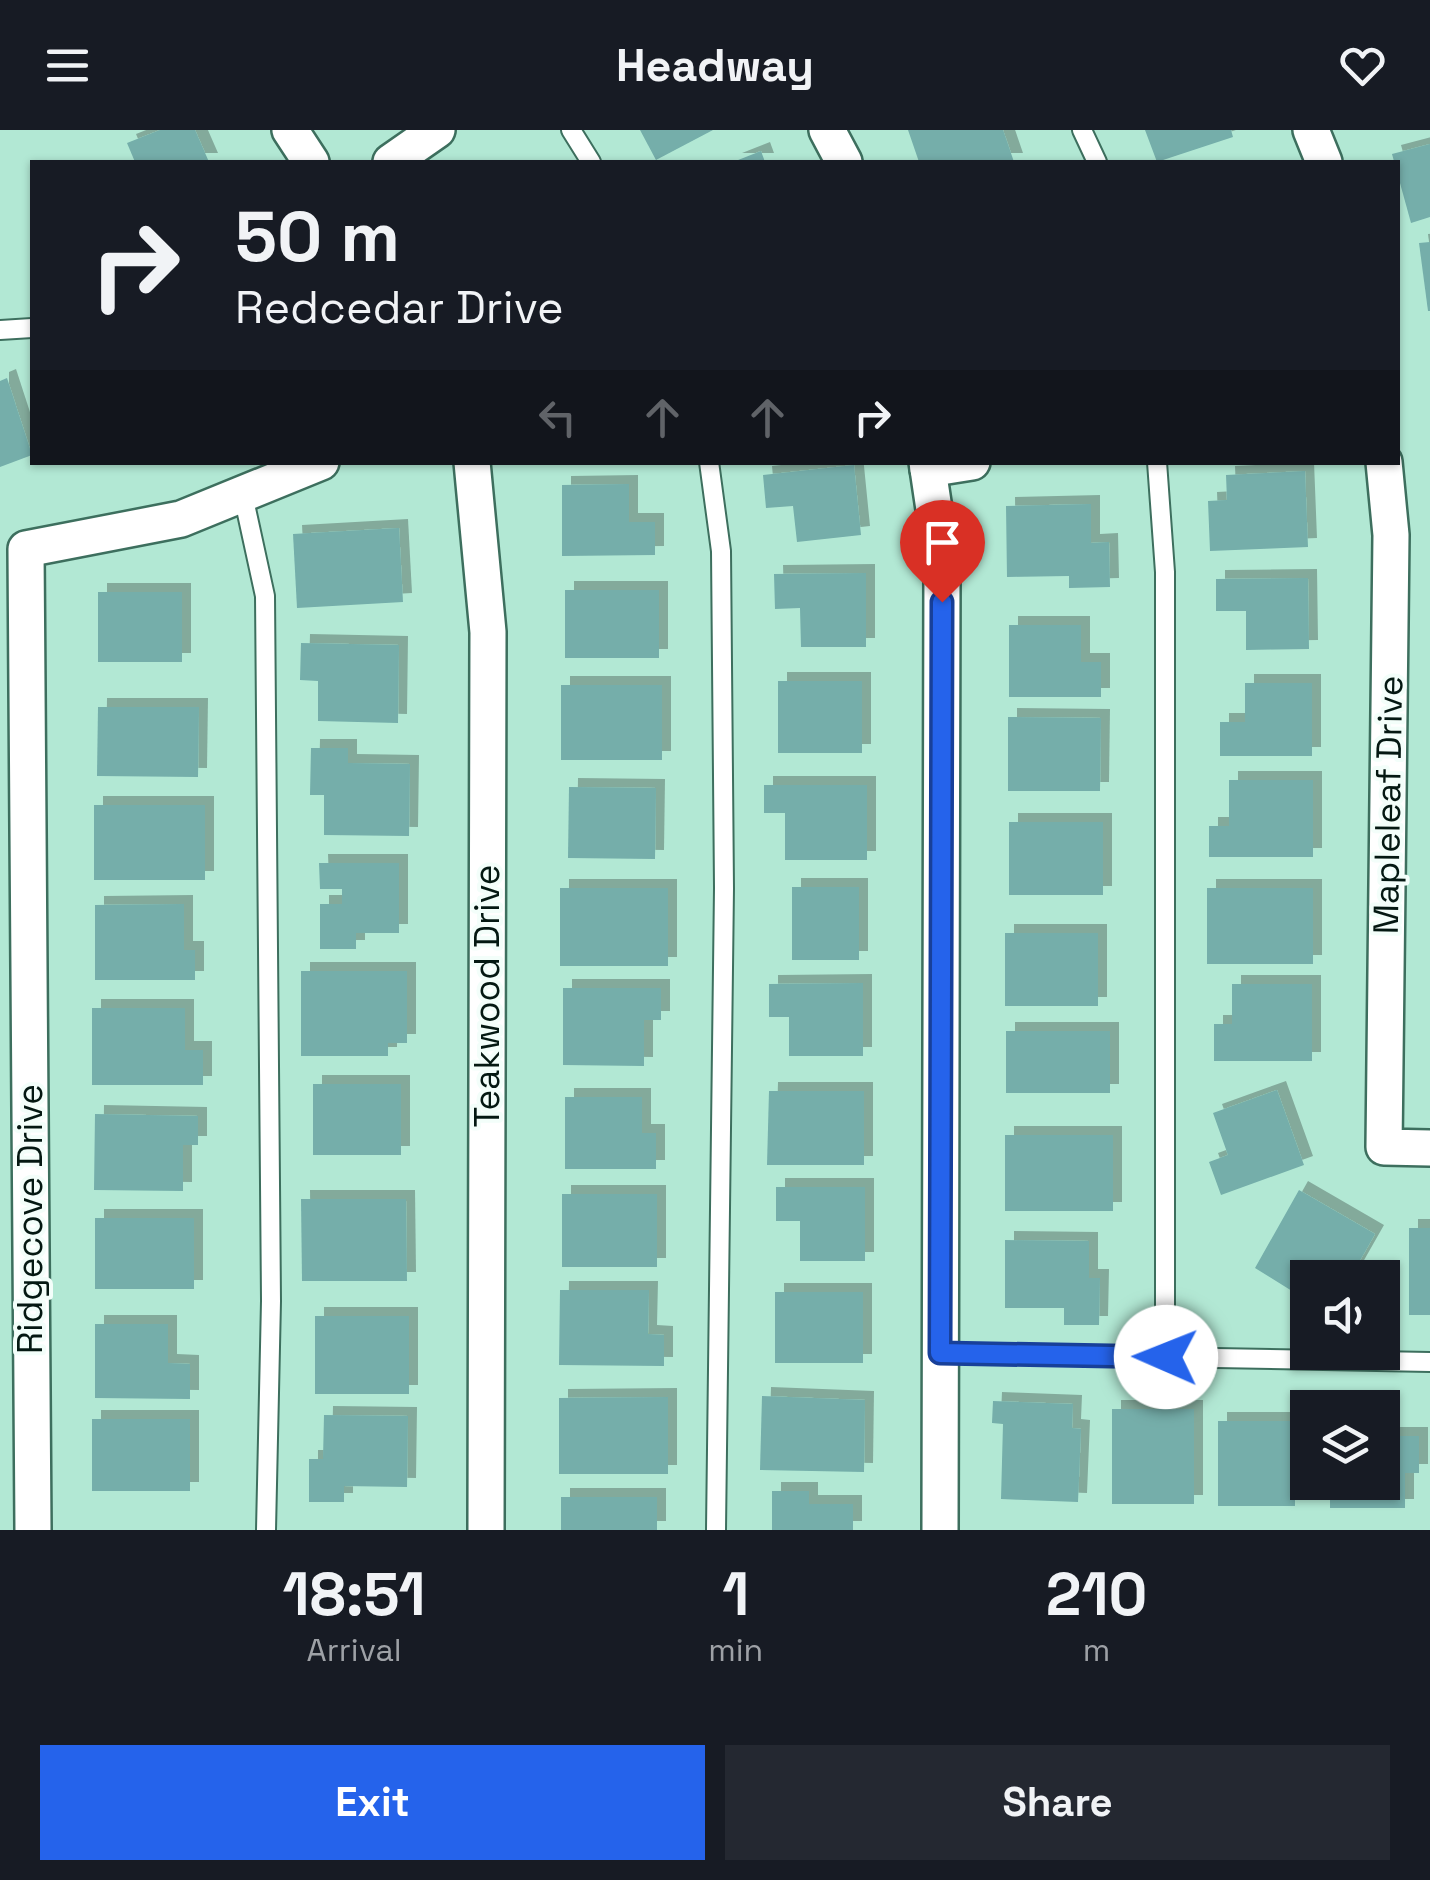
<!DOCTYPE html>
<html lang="en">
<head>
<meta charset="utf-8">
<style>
  body { margin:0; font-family:"Space Grotesk",sans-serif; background:#242831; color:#f1f3f6; height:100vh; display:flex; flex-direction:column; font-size:38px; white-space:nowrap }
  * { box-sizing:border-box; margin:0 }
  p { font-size:32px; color:#9ea1a6 }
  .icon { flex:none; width:55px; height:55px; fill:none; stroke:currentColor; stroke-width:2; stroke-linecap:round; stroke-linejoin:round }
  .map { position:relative; height:1400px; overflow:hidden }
  .details { display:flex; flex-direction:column; background:#171b24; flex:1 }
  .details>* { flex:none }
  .top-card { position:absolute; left:30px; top:30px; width:1370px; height:305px; border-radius:0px; box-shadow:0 2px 8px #0004; background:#171b24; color:#f1f3f6; overflow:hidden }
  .tools { position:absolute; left:1290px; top:1130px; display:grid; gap:20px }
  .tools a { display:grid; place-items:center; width:110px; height:110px; border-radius:0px; background:#171b24; box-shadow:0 2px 8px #0004; font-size:50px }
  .pin { position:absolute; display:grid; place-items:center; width:85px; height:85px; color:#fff; margin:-102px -42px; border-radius:50% 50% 50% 0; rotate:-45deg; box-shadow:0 0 10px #0007 }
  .pin .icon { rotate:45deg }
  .me { position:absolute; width:110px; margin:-55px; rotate:271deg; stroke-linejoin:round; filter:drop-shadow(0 0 8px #0008) }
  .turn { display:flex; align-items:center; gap:35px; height:210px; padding:0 40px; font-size:45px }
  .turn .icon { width:130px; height:130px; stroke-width:2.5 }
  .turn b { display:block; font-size:70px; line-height:85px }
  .lanes { display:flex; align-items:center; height:95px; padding:0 40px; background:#0003; justify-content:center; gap:50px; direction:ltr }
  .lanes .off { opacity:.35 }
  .eta { display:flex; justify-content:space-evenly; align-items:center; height:170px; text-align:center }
  .eta b { font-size:60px; font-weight:800; line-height:70px }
  .action { display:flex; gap:20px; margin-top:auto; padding:20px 40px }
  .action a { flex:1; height:115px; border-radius:0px; background:#2563eb; color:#fff; font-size:40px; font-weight:800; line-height:115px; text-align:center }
  .action a+a { background:#242831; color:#f1f3f6 }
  header { display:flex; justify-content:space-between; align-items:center; height:130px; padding:0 40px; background:#171b24; font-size:45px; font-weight:800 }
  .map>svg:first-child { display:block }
</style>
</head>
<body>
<header><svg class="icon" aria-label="menu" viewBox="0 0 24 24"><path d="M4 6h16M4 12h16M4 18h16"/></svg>Headway<svg class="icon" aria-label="heart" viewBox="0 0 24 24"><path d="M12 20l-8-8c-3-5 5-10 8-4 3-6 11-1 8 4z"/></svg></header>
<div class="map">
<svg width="1430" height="1400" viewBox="0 0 1430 1400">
  <defs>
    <filter id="shadow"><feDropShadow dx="9" dy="-9" stdDeviation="0" flood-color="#0004"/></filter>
  </defs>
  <rect width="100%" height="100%" fill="#b2e8d4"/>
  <!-- building -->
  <g fill="#74aeaa" filter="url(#shadow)">
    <path d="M160 0H195L209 32H135L127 13Z"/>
    <path d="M640 0H713L656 30Z"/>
    <path d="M908 0H1003L1014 32H919Z"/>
    <path d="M1145 0H1231L1233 7 1157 32Z"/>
    <path d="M1430 14V87L1411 93 1392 24Z"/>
    <path d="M761 21 765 32H733Z"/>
    <path d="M1430 112V181H1428L1419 113Z"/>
    <path d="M7 248 32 325 0 337V251Z"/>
    <path d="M854 335 861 405 797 412 793 376 766 378 763 345Z"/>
    <path d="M1305 341 1308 417 1210 421 1208 371 1227 370 1226 345Z"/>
    <path d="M629 354V392H655V425L562 426V355Z"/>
    <path d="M1091 374V413L1109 412 1110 457 1069 458V446L1007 447 1006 376Z"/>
    <path d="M399 398 403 472 297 478 293 404Z"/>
    <path d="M866 443V517H801L800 478 775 479 774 444Z"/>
    <path d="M1308 448 1309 519 1246 520V481H1216V449Z"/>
    <rect x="565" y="460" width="94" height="68"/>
    <rect x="98" y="462" width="84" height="70"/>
    <path d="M1009 495H1081V532H1101V567H1009Z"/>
    <path d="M301 513 399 515 398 593 318 591V551L300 550Z"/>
    <rect x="778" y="551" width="84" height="72"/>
    <path d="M1245 553H1312V626H1220V592H1245Z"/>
    <rect x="561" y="555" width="101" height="75"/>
    <path d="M98 577H199L198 647 97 646Z"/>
    <path d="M1008 587 1101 588 1100 661H1008Z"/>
    <path d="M311 618H348V633L410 634 409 706 324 705V665H310Z"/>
    <path d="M1229 650H1313V727H1209V696H1229Z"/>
    <path d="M764 655H867V730H785V683H764Z"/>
    <path d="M569 657 656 658 655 729 568 728Z"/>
    <rect x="94" y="675" width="111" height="75"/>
    <rect x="1009" y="692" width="94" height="73"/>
    <path d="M319 733H399V803H356V819H320V774H342V759H320Z"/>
    <rect x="792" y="757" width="67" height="73"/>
    <rect x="560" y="758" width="108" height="78"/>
    <rect x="1207" y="758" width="106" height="76"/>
    <path d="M184 774V820H195V850H95V775Z"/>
    <rect x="1005" y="803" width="93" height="73"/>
    <path d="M301 841H407V913H388V926H301Z"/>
    <path d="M863 853V926H789V887H769V854Z"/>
    <path d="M1232 854H1312V931H1214V894H1232Z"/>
    <path d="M563 858H661V890H644V936L563 935Z"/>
    <path d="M92 878H185V920H203V955H92Z"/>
    <rect x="1006" y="901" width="104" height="62"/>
    <rect x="313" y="954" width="88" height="71"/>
    <path d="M1277 960 1304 1035 1221 1065 1209 1032 1228 1025 1213 983Z"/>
    <path d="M769 961H864V1035H767Z"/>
    <path d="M565 967H642V1003H656V1039H565Z"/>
    <path d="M95 984 198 986V1015H183V1061L94 1060Z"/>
    <rect x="1005" y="1005" width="108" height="76"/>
    <path d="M776 1057H865V1131H800V1091H776Z"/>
    <path d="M1299 1060 1375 1104 1350 1148H1308V1171L1255 1138Z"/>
    <rect x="562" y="1064" width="95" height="73"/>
    <path d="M301 1069H406L407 1151H302Z"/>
    <rect x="95" y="1088" width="99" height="71"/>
    <rect x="1409" y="1098" width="21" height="87"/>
    <path d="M1005 1110 1089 1111V1148H1100L1099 1195H1064V1178H1005Z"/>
    <path d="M560 1160H649L648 1204 664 1205V1236L559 1235Z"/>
    <rect x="775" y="1162" width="88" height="71"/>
    <rect x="315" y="1186" width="94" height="78"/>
    <path d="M95 1194H168V1233L190 1234V1269L95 1268Z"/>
    <path d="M762 1266 865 1270 864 1342 760 1340Z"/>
    <path d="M668 1267V1344H559V1268Z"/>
    <path d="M993 1271 1073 1274 1072 1298 1081 1299 1078 1372 1001 1369 1003 1294 992 1293Z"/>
    <rect x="1112" y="1279" width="82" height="95"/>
    <path d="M324 1285 408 1286 407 1357 344 1356V1372H309V1329H323Z"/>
    <rect x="92" y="1289" width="98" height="72"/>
    <rect x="1218" y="1291" width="77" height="85"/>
    <path d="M1382 1306H1419V1343H1405V1378H1330V1352H1382Z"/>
    <path d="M772 1361H809V1374H853V1400H772Z"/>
    <rect x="561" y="1367" width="96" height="33"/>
  </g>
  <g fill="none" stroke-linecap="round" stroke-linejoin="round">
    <defs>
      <g id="lane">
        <path d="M571 0 591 32"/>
        <path d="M1082 0 1097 32"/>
        <path d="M0 200 32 198"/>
        <path d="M709 332 721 421 724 758 716 1400"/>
        <path d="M1157 332 1165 442V1227"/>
        <path d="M243 365 265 466 271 1171 266 1400"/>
        <path d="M940 1223 1430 1232"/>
      </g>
      <g id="street">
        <path d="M290 0 311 32"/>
        <path d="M827 0 844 32"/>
        <path d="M1311 0 1324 32"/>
        <path d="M391 32 437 0"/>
        <path d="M472 332 488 502 486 1400"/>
        <path d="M927 332 942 433 940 1400"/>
        <path d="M1384 332 1391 405 1384 1017 1430 1018"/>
        <path d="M928 339 972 332"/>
        <path d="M33 1400 26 419 181 389 321 332"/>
      </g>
    </defs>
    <!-- lane casing -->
    <use href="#lane" stroke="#3d6f5e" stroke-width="22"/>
    <!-- street casing -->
    <use href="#street" stroke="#3d6f5e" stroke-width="40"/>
    <!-- lane -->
    <use href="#lane" stroke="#fff" stroke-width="18"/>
    <!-- street -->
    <use href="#street" stroke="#fff" stroke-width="35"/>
  </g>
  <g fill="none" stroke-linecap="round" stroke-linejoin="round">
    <defs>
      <path id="route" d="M942 472 940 1223 1166 1227"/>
    </defs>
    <!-- route casing -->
    <use href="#route" stroke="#184099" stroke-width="25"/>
    <!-- route -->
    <use href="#route" stroke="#2563eb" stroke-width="18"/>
  </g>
  <g text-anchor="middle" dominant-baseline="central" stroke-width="8" stroke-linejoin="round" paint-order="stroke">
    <!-- street labels -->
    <g font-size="35" fill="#041812" stroke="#f3fefa">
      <text transform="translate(1388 675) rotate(-89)">Mapleleaf Drive</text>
      <text transform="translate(487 866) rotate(-90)">Teakwood Drive</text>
      <text transform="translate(30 1089) rotate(-90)">Ridgecove Drive</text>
    </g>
  </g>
</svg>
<div class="tools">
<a><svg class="icon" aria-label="sound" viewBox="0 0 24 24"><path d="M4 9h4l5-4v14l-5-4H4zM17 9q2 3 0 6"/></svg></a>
<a><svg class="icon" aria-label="layers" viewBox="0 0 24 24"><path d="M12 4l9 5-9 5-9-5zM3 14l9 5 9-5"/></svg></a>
</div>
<div class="pin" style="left:942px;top:472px;background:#d93025"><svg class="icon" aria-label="arrive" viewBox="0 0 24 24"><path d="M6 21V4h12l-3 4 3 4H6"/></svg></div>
<svg class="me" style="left:1166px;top:1227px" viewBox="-20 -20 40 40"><circle r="19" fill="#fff"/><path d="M0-13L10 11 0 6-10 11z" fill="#2563eb"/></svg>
<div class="top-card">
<div class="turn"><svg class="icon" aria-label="right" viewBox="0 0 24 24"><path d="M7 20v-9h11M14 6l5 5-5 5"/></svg><div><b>50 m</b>Redcedar Drive</div></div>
<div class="lanes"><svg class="icon off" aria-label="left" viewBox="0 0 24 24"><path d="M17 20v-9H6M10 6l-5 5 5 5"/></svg><svg class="icon off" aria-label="ahead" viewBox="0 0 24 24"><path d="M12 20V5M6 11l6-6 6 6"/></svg><svg class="icon off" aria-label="ahead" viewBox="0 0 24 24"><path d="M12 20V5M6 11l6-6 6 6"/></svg><svg class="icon" aria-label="right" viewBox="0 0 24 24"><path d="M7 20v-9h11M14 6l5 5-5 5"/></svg></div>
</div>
</div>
<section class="details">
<div class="eta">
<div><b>18:51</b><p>Arrival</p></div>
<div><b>1</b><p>min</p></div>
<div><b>210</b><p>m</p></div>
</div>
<div class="action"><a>Exit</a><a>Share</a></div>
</section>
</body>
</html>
